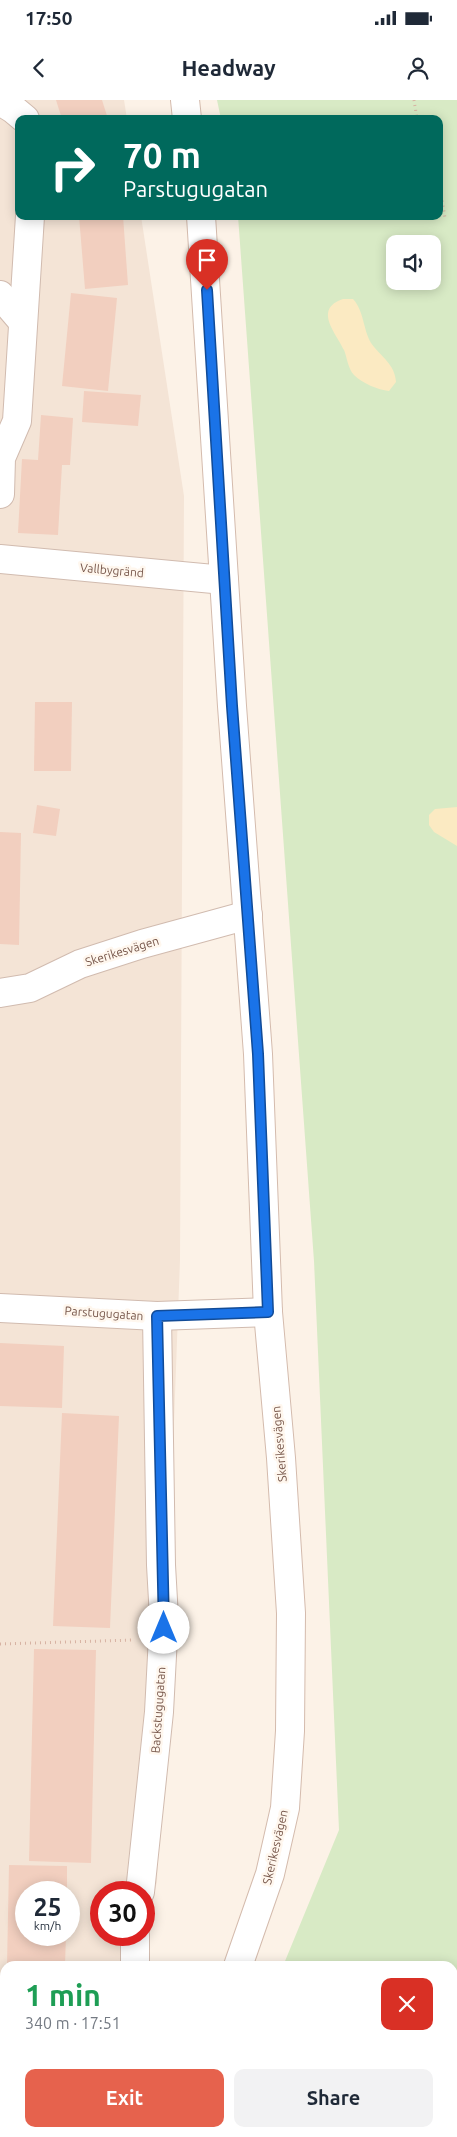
<!DOCTYPE html>
<html lang="en">
<head>
<meta charset="utf-8">
<style>
  body { margin:0; font-family:Ubuntu,sans-serif; background:#f2f2f3; color:#1f2937; height:100vh; display:flex; flex-direction:column; font-size:19px; white-space:nowrap }
  * { box-sizing:border-box; margin:0 }
  p { font-size:16px; color:#747a83 }
  .icon { flex:none; width:28px; height:28px; fill:none; stroke:currentColor; stroke-width:2; stroke-linecap:round; stroke-linejoin:round }
  .map { position:relative; flex:1; overflow:hidden }
  .drawer { position:absolute; left:0px; top:1861px; width:458px; height:176px; display:flex; flex-direction:column; background:#fff; border-radius:15px 15px 0 0; box-shadow:0 2px 12px #0003 }
  .drawer>* { flex:none }
  .banner { position:absolute; left:15px; top:15px; width:428px; height:105px; border-radius:10px; box-shadow:0 2px 12px #0003; background:#00695c; color:#fff; overflow:hidden }
  .tools { position:absolute; left:386px; top:135px; display:grid; gap:10px }
  .tools a { display:grid; place-items:center; width:55px; height:55px; border-radius:10px; background:#fff; box-shadow:0 2px 12px #0003; font-size:25px }
  .speed { position:absolute; left:15px; top:1781px; display:flex; gap:10px; font-size:25px; font-weight:700; text-align:center }
  .speed>* { display:grid; place-content:center; width:65px; height:65px; border-radius:50%; background:#fff; box-shadow:0 2px 12px #0003; line-height:1 }
  .speed small { font-size:12px; font-weight:400 }
  .speed .limit { border:8px solid #d22; background:#fff; color:#111 }
  .pin { position:absolute; display:grid; place-items:center; width:42px; height:42px; color:#fff; margin:-51px -21px; border-radius:50% 50% 50% 0; rotate:-45deg; box-shadow:0 0 5px #0007 }
  .pin .icon { rotate:45deg }
  .me { position:absolute; width:55px; margin:-28px; rotate:0deg; stroke-linejoin:round; filter:drop-shadow(0 0 4px #0008) }
  .turn { display:flex; align-items:center; gap:18px; height:105px; padding:0 25px; font-size:22px }
  .turn .icon { width:65px; height:65px; stroke-width:2.5 }
  .turn b { display:block; font-size:35px; line-height:42px }
  .round { display:grid; place-items:center; flex:none; width:52px; height:52px; border-radius:10px; background:#f2f2f3 }
  .headline { display:flex; align-items:center; justify-content:space-between; height:85px; padding:0 25px }
  h1 { font-size:30px; font-weight:700; line-height:38px; color:#1e9e55 }
  .primary-button { display:flex; gap:10px; margin-top:auto; padding:10px 25px }
  .primary-button a { flex:1; height:58px; border-radius:10px; background:#e6624d; color:#fff; font-size:20px; font-weight:700; line-height:58px; text-align:center }
  .primary-button a+a { background:#f2f2f3; color:#1f2937 }
  .status { display:flex; justify-content:space-between; align-items:center; height:35px; padding:0 25px; background:#fff; direction:ltr }
  .status svg { height:14px; fill:currentColor }
  header { display:flex; justify-content:space-between; align-items:center; height:65px; padding:0 25px; background:#fff; font-size:22px; font-weight:700 }
  .map>svg:first-child { display:block }
</style>
</head>
<body>
<div class="status"><b>17:50</b><svg viewBox="0 0 49 12"><path d="M0 12V9h3v3zM5 12V6h3v6zM10 12V3h3v9zM15 12V0h3v12zM26 1h20v11H26zM47 4h2v5h-2z"/></svg></div>
<header><svg class="icon" aria-label="back" viewBox="0 0 24 24"><path d="M15 5l-7 7 7 7"/></svg>Headway<svg class="icon" aria-label="person" viewBox="0 0 24 24"><circle cx="12" cy="8" r="4"/><path d="M4 21q1-7 8-7t8 7"/></svg></header>
<div class="map">
<svg width="457" height="2037" viewBox="0 0 457 2037">
  <rect width="100%" height="100%" fill="#fcf2e7"/>
  <!-- residential -->
  <path fill="#f4e4d6" fill-rule="evenodd" d="M0 0H124L127 19H19V116H141L184 396 180 1160 157 1782 144 1832V1792H101V1835H143L135 1866H5V2032L91 2033 90 2037H0ZM26 1792H69V1835H26Z"/>
  <!-- green -->
  <path fill="#d8eac5" fill-rule="evenodd" d="M217 0H457V2037H195L198 2032H452V1866H283L339 1730 314 1161 238 116H439V19H221ZM395 144H432V181H395Z"/>
  <!-- sand -->
  <g fill="#fbeac2">
    <path d="M343 199H353C364 211 363 229 371 243 381 257 395 264 396 282L389 291C378 290 362 283 354 275 348 269 347 257 344 250 336 233 313 209 343 199Z"/>
    <path d="M457 707V746L434 732 429 725V715L435 709Z"/>
  </g>
  <!-- building -->
  <g fill="#f2cfbf">
    <path d="M56 0H102L108 19H62Z"/>
    <path d="M79 116H123L128 185 85 189Z"/>
    <path d="M71 193 117 198 108 291 62 286Z"/>
    <path d="M84 291 141 295 138 326 82 322Z"/>
    <path d="M41 315 73 318 70 365H62L58 435 18 433 22 359 38 360Z"/>
    <path d="M35 602H72L71 671H34Z"/>
    <path d="M37 705 60 709 56 736 33 733Z"/>
    <path d="M0 732 21 733 19 845 0 844Z"/>
    <path d="M0 1243 64 1246 62 1308 0 1306Z"/>
    <path d="M62 1313 119 1316 110 1528 53 1526Z"/>
    <path d="M34 1549 96 1550 91 1763 29 1761Z"/>
    <path d="M9 1765 67 1766V1792H26V1835H66L65 1866H7Z"/>
  </g>
  <g fill="none" stroke-linecap="round" stroke-linejoin="round">
    <defs>
      <g id="street">
        <path d="M0 1 13 9 25 19"/>
        <path d="M0 195 23 222"/>
        <path d="M0 394 1 358 17 321 30 116"/>
        <path d="M0 459 224 480"/>
        <path d="M0 893 30 888 80 864 142 844 248 815"/>
        <path d="M0 1208 157 1216 268 1212"/>
        <path d="M140 1792 159 1612 164 1518 161 1465 157 1216"/>
        <path d="M135 1866V1835"/>
      </g>
      <g id="secondary">
        <path d="M185 0 187 19"/>
        <path d="M201 116 232 606 258 954 268 1212 281 1358 291 1513 290 1631 285 1708 270 1774 238 1866"/>
        <path d="M148 2037 151 2032"/>
      </g>
    </defs>
    <!-- street casing -->
    <use href="#street" stroke="#d1bbaf" stroke-width="30"/>
    <!-- secondary casing -->
    <use href="#secondary" stroke="#d4bbad" stroke-width="30"/>
    <!-- path -->
    <g stroke="#d7b2a2" stroke-width="3" stroke-dasharray="1 4" stroke-linecap="butt">
      <path d="M414 0 417 19"/>
      <path d="M439 81 445 118"/>
      <path d="M0 1544 134 1540"/>
      <path d="M60 2037 65 2032"/>
    </g>
    <!-- street -->
    <use href="#street" stroke="#fff" stroke-width="28"/>
    <!-- secondary -->
    <use href="#secondary" stroke="#fff" stroke-width="28"/>
  </g>
  <g fill="none" stroke-linecap="round" stroke-linejoin="round">
    <defs>
      <path id="route" d="M164 1528 157 1216 268 1212 258 954 232 606 207 190"/>
    </defs>
    <!-- route casing -->
    <use href="#route" stroke="#114b97" stroke-width="12"/>
    <!-- route -->
    <use href="#route" stroke="#1a73e8" stroke-width="9"/>
  </g>
  <g text-anchor="middle" dominant-baseline="central" stroke-width="5" stroke-linejoin="round" paint-order="stroke">
    <!-- street labels -->
    <g font-size="12" fill="#77574b" stroke="#fff7ee">
      <text transform="translate(112 470) rotate(5)">Vallbygränd</text>
      <text transform="translate(122 851) rotate(-17)">Skerikesvägen</text>
      <text transform="translate(104 1213) rotate(4)">Parstugugatan</text>
      <text transform="translate(279 1344) rotate(-95)">Skerikesvägen</text>
      <text transform="translate(158 1610) rotate(-86)">Backstugugatan</text>
      <text transform="translate(275 1747) rotate(-77)">Skerikesvägen</text>
    </g>
  </g>
</svg>
<div class="tools">
<a><svg class="icon" aria-label="sound" viewBox="0 0 24 24"><path d="M4 9h4l5-4v14l-5-4H4zM17 9q2 3 0 6"/></svg></a>
</div>
<div class="speed"><div>25<small>km/h</small></div><div class="limit">30</div></div>
<div class="pin" style="left:207px;top:190px;background:#d93025"><svg class="icon" aria-label="arrive" viewBox="0 0 24 24"><path d="M6 21V4h12l-3 4 3 4H6"/></svg></div>
<svg class="me" style="left:164px;top:1528px" viewBox="-20 -20 40 40"><circle r="19" fill="#fff"/><path d="M0-13L10 11 0 6-10 11z" fill="#1a73e8"/></svg>
<div class="banner">
<div class="turn"><svg class="icon" aria-label="right" viewBox="0 0 24 24"><path d="M7 20v-9h11M14 6l5 5-5 5"/></svg><div><b>70 m</b>Parstugugatan</div></div>
</div>
<section class="drawer">
<div class="headline"><div><h1>1 min</h1><p>340 m · 17:51</p></div><a class="round" style="background:#d93025;color:#fff"><svg class="icon" aria-label="close" viewBox="0 0 24 24"><path d="M6 6l12 12M18 6L6 18"/></svg></a></div>
<div class="primary-button"><a>Exit</a><a>Share</a></div>
</section>
</div>
</body>
</html>
